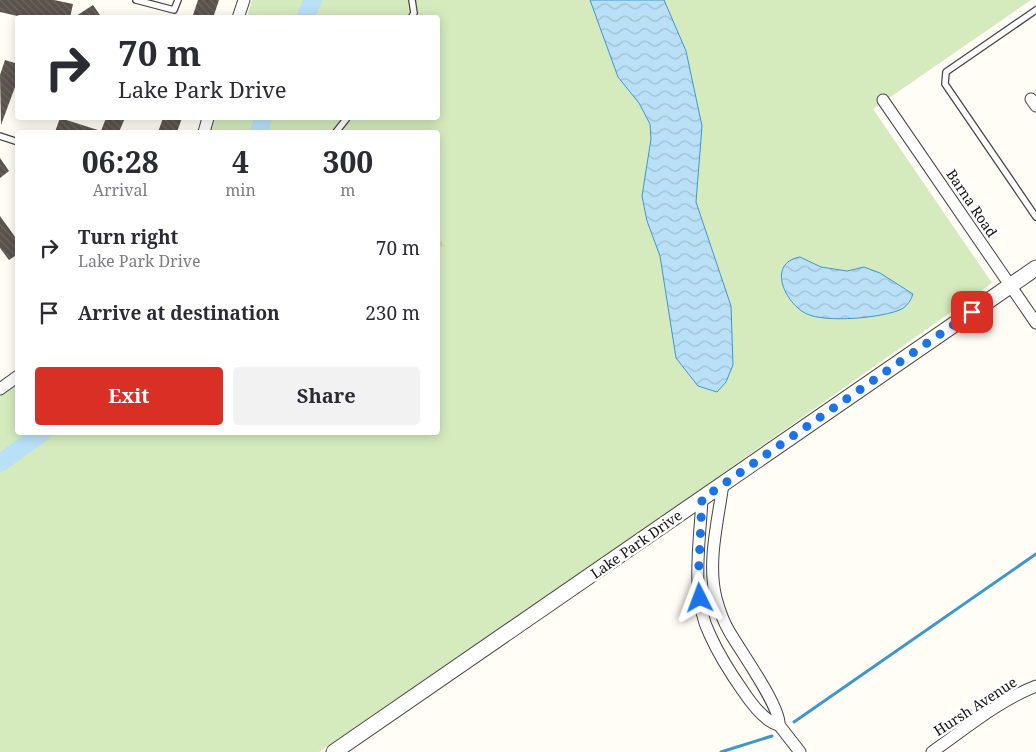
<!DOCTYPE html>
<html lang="en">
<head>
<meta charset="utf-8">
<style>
  body { margin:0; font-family:"Noto Serif",serif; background:#f2f2f3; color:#2b2b33; height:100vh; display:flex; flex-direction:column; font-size:19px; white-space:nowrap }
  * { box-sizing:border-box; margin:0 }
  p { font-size:16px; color:#7c7c81 }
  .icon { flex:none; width:28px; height:28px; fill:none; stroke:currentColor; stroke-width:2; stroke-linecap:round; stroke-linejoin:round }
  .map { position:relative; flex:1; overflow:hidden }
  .drawer { position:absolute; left:15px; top:130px; width:425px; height:305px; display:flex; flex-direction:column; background:#fff; border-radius:5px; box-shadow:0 2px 12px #0003 }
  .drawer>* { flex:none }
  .guide { position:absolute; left:15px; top:15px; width:425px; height:105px; border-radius:5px; box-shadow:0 2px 12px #0003; background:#fff; color:#2b2b33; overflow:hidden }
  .pin { position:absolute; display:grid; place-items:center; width:42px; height:42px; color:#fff; margin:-21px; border-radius:10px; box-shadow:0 2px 8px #0006 }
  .me { position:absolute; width:55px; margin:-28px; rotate:357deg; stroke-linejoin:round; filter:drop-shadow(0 0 4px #0008) }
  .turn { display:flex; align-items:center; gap:18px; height:105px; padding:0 20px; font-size:22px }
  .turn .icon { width:65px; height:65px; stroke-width:2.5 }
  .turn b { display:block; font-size:35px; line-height:42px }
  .eta { display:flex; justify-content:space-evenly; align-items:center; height:85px; text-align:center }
  .eta b { font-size:30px; font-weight:700; line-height:35px }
  .primary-button { display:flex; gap:10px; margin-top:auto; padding:10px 20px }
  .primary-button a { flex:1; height:58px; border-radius:5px; background:#d93025; color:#fff; font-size:20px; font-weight:700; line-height:58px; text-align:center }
  .primary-button a+a { background:#f2f2f3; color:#2b2b33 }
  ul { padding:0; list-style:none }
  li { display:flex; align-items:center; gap:15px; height:65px; padding:0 20px }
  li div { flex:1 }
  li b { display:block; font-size:19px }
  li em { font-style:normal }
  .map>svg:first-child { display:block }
</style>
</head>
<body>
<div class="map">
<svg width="1036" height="752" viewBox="0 0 1036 752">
  <defs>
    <pattern id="park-tufts" width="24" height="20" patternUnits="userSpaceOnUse" patternTransform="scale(1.25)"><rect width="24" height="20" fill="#d5ebbd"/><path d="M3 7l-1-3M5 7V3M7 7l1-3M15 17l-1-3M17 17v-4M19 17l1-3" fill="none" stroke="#b6c8a1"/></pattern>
    <pattern id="water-waves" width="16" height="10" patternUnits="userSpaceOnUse" patternTransform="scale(1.25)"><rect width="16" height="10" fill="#b9e0f7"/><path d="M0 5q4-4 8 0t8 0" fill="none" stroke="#9ebfd3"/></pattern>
    <pattern id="building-back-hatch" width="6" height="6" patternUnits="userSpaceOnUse" patternTransform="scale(1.25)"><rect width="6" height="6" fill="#5a524d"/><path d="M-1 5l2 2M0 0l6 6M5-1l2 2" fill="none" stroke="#6d6662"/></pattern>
  </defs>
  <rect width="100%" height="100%" fill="#fffdf5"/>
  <!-- grass -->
  <path fill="#d5ebbd" d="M252 0H1031L873 109 992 283 674 508 319 752H0V394L17 381 18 432H438V132H210L215 118H438V18L247 17Z"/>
  <!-- park -->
  <path fill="url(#park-tufts)" d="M438 237 451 256 438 265Z"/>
  <!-- water -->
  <g fill="url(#water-waves)" stroke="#3f96cf">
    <path d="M590 0H664L686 51 702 126 696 202 731 306 733 365 726 382 717 392 698 386 676 358 660 256 647 221 642 196 651 139 650 124 639 103 618 77Z"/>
    <path d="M800 257 821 267 847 271 864 267 880 273 913 294C911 300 908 305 902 309 883 318 826 323 807 314 785 304 766 263 800 257Z"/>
  </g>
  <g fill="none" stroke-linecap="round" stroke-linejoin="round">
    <!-- stream -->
    <g stroke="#3f96cf" stroke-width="3">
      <path d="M794 722 1036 554"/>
      <path d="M721 752 772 736"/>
    </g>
    <!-- river -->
    <g stroke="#b9e0f7" stroke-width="18">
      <path d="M305 18 313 0"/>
      <path d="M259 132 263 118"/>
      <path d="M0 463 43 432"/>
    </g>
  </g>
  <!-- building -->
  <g fill="url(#building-back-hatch)">
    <path d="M0 0H54L73 4 70 18H26L0 12Z"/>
    <path d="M198 0H219L213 18H192Z"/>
    <path d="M93 5 102 18H73Z"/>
    <path d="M5 60 18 64V79L1 125 0 75Z"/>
    <path d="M60 118 101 131 106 118H125L119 132H55Z"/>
    <path d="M163 118H182L177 132H158Z"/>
    <path d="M0 158 9 171 0 178Z"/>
    <path d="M0 216 18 241V254L9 260 0 248Z"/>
  </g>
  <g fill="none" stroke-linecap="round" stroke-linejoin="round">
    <defs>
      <g id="service">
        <path d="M136 0 174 10 178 0"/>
        <path d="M1036 10 946 72 945 84 1036 217"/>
        <path d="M411 18 414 13 412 0"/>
        <path d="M336 132 347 118"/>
        <path d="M0 136 18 142"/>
      </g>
      <g id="minor">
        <path d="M238 18 244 0"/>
        <path d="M1031 99 1036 106"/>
        <path d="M883 100 1036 323"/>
        <path d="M204 132 208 118"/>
        <path d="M0 389 18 376"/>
        <path d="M723 484C718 521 707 562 716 598 719 609 723 621 729 631 739 649 781 707 779 725L800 752"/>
        <path d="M702 499C700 542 690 595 710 635 719 655 731 674 743 691 751 703 765 722 779 725"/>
        <path d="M932 752C965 729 998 701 1036 686"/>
      </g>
      <path id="tertiary" d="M334 752 1036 268"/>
    </defs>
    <!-- service casing -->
    <use href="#service" stroke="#444" stroke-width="8"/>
    <!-- minor casing -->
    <use href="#minor" stroke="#444" stroke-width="13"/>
    <!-- tertiary casing -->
    <use href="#tertiary" stroke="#444" stroke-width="17"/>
    <!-- service -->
    <use href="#service" stroke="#fff" stroke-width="5.5"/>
    <!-- minor -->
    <use href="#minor" stroke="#fff" stroke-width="11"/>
    <!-- tertiary -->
    <use href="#tertiary" stroke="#fff" stroke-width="15"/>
  </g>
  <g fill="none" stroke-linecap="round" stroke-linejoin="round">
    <!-- route -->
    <path stroke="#1a73e8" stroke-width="9" stroke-dasharray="0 16.2" d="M700 598 698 586 702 499 972 312"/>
  </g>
  <g text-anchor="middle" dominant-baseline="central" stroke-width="5" stroke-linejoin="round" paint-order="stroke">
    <!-- street labels -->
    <g font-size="14" fill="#111" stroke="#fff">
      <text transform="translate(972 203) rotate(56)">Barna Road</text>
      <text transform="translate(636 544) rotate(-35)">Lake Park Drive</text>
      <text transform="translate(975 706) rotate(-33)">Hursh Avenue</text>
    </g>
  </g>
</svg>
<div class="pin" style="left:972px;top:312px;background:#d93025"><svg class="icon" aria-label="arrive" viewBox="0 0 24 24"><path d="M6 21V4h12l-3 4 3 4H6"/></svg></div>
<svg class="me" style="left:700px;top:598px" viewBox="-20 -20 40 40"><path d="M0-17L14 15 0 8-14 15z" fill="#1a73e8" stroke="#fff" stroke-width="4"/></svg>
<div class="guide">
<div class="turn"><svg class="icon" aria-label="right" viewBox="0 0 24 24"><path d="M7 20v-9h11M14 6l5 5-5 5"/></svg><div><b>70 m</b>Lake Park Drive</div></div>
</div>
<section class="drawer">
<div class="eta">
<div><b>06:28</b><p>Arrival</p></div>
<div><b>4</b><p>min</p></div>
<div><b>300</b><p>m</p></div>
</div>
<ul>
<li><svg class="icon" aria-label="right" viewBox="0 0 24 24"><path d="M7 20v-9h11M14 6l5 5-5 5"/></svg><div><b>Turn right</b><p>Lake Park Drive</p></div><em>70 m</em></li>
<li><svg class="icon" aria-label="arrive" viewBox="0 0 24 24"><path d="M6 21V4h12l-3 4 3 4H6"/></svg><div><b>Arrive at destination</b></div><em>230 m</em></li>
</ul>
<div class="primary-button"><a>Exit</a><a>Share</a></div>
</section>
</div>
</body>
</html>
